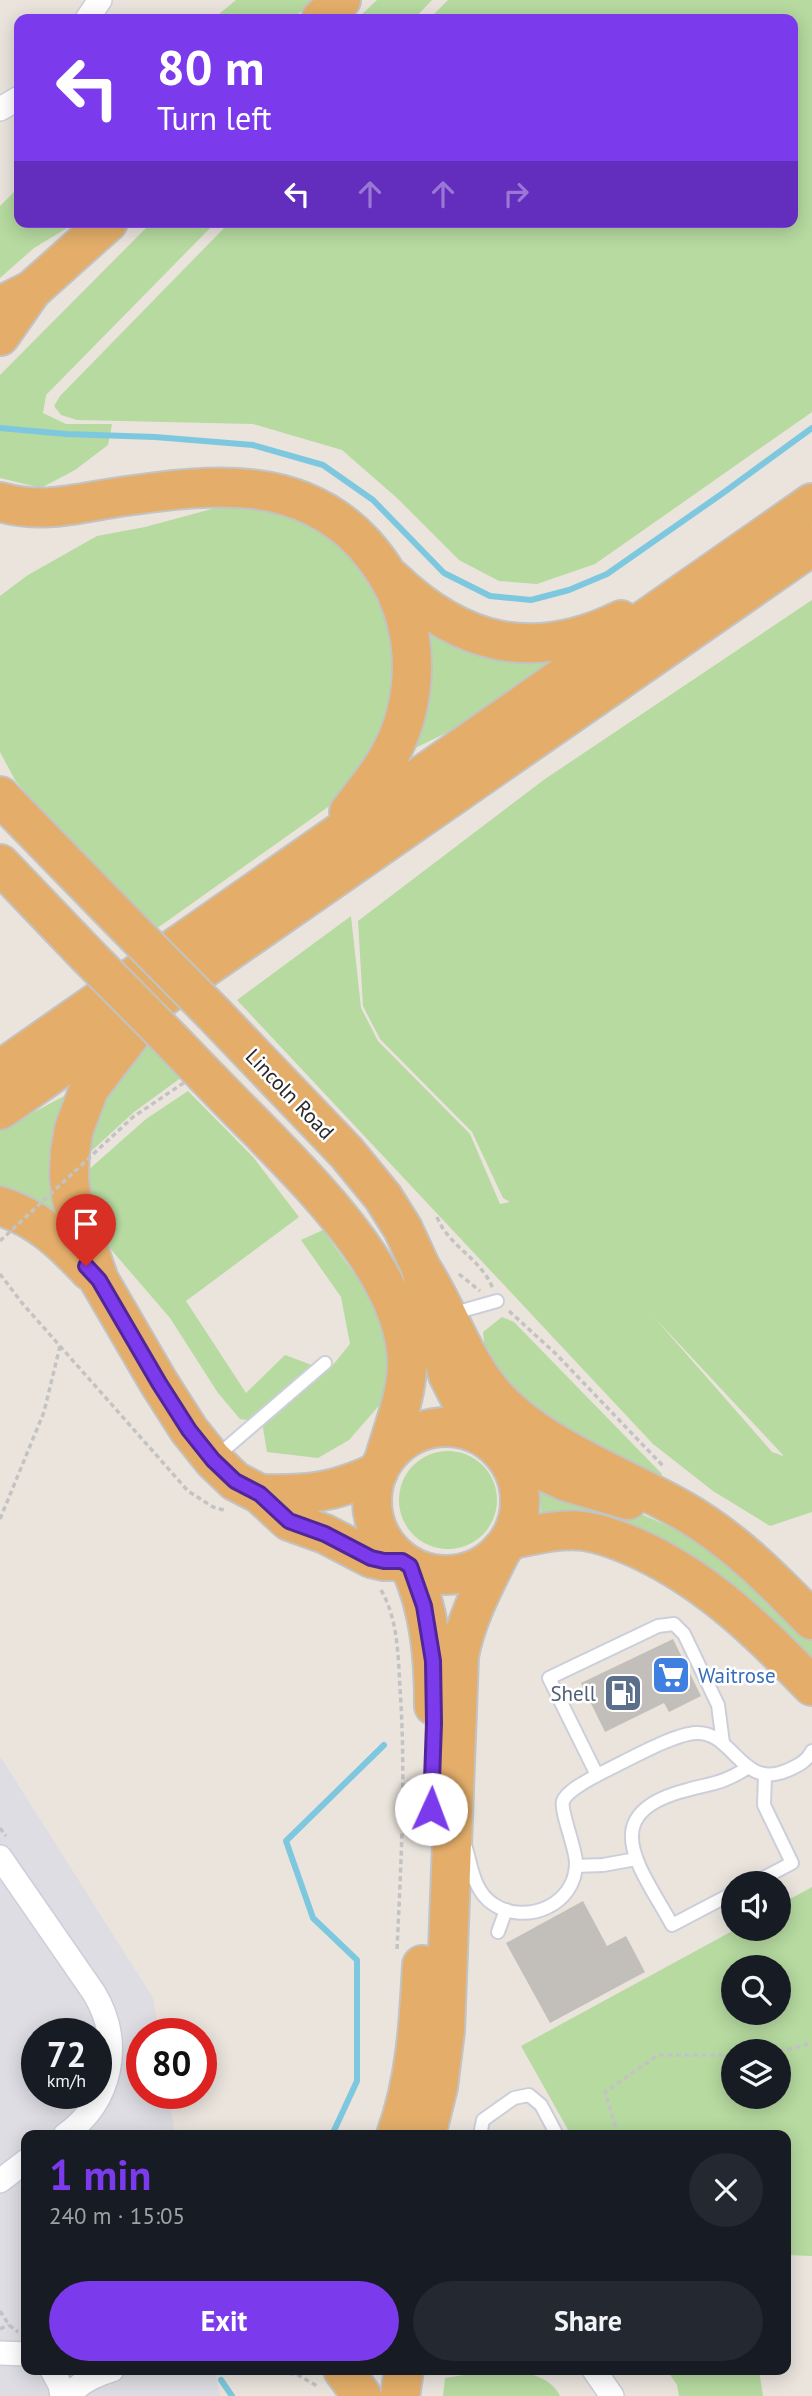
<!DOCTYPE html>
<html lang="en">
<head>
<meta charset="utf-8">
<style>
  body { margin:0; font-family:"PT Sans",sans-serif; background:#242831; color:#f1f3f6; height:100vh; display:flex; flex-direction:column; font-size:26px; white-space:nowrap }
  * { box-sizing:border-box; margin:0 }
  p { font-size:23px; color:#9ea1a6 }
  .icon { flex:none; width:38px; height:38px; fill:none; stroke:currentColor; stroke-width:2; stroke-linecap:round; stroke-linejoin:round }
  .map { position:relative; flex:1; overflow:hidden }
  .details { position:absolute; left:21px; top:2130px; width:770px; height:245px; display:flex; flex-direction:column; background:#171b24; border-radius:14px; box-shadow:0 4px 18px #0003 }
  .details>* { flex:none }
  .top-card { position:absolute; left:14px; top:14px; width:784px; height:214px; border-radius:14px; box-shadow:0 4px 18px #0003; background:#7c3aed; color:#fff; overflow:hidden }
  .tools { position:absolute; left:721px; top:1871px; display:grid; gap:14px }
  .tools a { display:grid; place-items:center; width:70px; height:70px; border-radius:50%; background:#171b24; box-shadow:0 4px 18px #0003; font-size:35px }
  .speed { position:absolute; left:21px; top:2018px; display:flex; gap:14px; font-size:35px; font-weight:700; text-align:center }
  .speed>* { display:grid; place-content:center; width:91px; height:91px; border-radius:50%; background:#171b24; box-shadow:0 4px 18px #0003; line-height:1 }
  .speed small { font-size:18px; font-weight:400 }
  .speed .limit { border:10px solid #d22; background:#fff; color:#111 }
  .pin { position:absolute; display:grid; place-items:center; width:60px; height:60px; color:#fff; margin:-72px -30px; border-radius:50% 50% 50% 0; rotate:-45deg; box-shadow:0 0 7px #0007 }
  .pin .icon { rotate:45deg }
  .me { position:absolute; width:77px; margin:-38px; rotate:2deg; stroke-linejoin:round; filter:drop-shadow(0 0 5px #0008) }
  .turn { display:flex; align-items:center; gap:24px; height:147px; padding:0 28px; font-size:32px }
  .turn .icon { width:91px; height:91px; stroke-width:2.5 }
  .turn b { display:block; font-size:49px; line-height:60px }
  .lanes { display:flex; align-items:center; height:66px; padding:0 28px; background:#0003; justify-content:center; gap:35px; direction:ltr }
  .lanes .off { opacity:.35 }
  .round { display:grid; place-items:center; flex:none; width:74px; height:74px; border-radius:37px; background:#242831 }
  .summary { display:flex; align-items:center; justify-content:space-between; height:119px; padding:0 28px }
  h1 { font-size:42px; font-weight:800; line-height:52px; color:#7c3aed }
  .action { display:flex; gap:14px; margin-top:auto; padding:14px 28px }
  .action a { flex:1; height:80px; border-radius:42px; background:#7c3aed; color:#fff; font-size:28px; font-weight:800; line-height:80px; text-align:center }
  .action a+a { background:#242831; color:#f1f3f6 }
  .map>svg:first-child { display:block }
</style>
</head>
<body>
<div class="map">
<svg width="812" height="2396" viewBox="0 0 812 2396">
  <rect width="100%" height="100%" fill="#eae4dd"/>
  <!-- industrial -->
  <path fill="#dedde3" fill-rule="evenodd" d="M0 1756 153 1998 159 2033 142 2034V2093H168L175 2135H26V2370H215L220 2396H0ZM37 2034H96V2093H37Z"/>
  <!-- green -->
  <g fill="#b6daa0" fill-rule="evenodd">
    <path d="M236 0H313L293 19H213Z"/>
    <path d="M377 0H432L414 19H357Z"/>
    <path d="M448 0H812V412L595 564 537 584 499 581 459 560 397 498 342 450 253 424 77 420 61 415 54 406 60 396 230 222H793V19H429Z"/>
    <path d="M19 187V222H77L34 248 0 278V206Z"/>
    <path d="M152 222H216L46 395 43 413 66 424H112L108 445 75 470 41 488 0 478V375Z"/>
    <path d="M254 505 304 516 342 545 370 587 385 615 394 646 393 723 335 802 156 929 54 826 15 780 0 752V596L28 575 97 536 145 527 219 507Z"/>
    <path d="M812 600V1512L770 1526 713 1491 653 1444 237 1000 351 916 361 1008 378 1041 470 1134 500 1204 510 1202 503 1198 472 1132 380 1039 363 1006 358 921 545 779ZM653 1316 783 1455V1456L772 1452Z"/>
    <path d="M411 609 574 651 479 717 407 752Z"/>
    <path d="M145 1042 182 1077 134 1112 87 1155 100 1097Z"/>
    <path d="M188 1091 253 1157 299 1217 186 1301 246 1393 285 1355 328 1371 350 1344 341 1297 301 1240 323 1230 378 1307 390 1354 384 1400 349 1440 318 1458 267 1452 262 1422 240 1419 218 1393 170 1318 108 1246 94 1207 86 1172 146 1119Z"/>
    <path d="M70 1093 68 1226 0 1194V1130Z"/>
    <path d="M502 1317 514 1322 662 1474 655 1486 513 1401 485 1352 483 1332Z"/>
    <circle cx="448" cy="1500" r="49"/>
    <path d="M540 1485 641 1514 675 1529 710 1549 812 1640V1662L588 1514 562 1511 541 1516Z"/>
    <path d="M812 1887V2256L786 2255V2135H571L521 2046 736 1929 779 1928V1905ZM733 1967H779V2012H733ZM733 2051H779V2096H733Z"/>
    <path d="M497 2370C518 2369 550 2375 560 2396H443L445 2378Z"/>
    <path d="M667 2370H759L763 2396H679L677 2385Z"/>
  </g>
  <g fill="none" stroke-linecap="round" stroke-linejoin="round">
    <!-- stream -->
    <g stroke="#7dc8df" stroke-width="6">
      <path d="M0 428 66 434 155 437 253 445 323 465 373 500 444 573 490 596 531 600 569 590 607 574 723 493 812 428"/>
      <path d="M332 2135 357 2081V1960L313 1918 286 1841 384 1745"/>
      <path d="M221 2380 232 2396"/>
    </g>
  </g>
  <!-- building -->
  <g fill="#c2beb9">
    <path d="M673 1639 701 1696 669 1712 664 1703 605 1732 581 1683Z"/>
    <path d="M583 1901 607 1946 626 1936 645 1972 550 2023 506 1943Z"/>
  </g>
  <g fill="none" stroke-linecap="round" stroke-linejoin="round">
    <defs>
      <g id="service">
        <path d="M451 1314 497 1301"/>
        <path d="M217 1456 325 1363"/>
        <path d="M597 1775C621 1764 672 1734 696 1733 734 1731 741 1791 788 1770 799 1765 806 1762 812 1751"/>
        <path d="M466 1848C472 1869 474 1891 493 1904 526 1926 576 1905 576 1863 576 1848 560 1811 563 1801 568 1790 587 1781 597 1775L549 1678 658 1626 674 1624 684 1634 718 1705 723 1743"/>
        <path d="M576 1866 603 1865 636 1859"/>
        <path d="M754 1883 792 1863 764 1805 765 1775"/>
        <path d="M733 1893 672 1925C641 1868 593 1814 687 1790 713 1783 724 1783 747 1768"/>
        <path d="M498 1932 506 1910"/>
        <path d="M480 2135 483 2120 514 2098 529 2095 541 2105 557 2135"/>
      </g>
      <g id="minor">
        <path d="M87 19 100 0"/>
        <path d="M0 109 19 98"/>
        <path d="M0 1857 94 1993C124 2043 112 2101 65 2135"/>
        <path d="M0 2181 26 2161"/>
        <path d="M0 2353 26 2354"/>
        <path d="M52 2370 60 2385 62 2396"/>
        <path d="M594 2370 612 2396"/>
        <path d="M68 2396C79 2383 95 2375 112 2370"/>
      </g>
      <g id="trunk">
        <path d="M321 19 341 0"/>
        <path d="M0 306 32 290 108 222"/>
        <path d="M0 336 32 290"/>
        <path d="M0 502C45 515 81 502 126 496 212 484 300 474 364 544 381 563 394 583 402 607 419 656 414 711 389 756 378 776 363 794 349 812"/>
        <path d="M392 579C461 645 533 663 621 620"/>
        <path d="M0 796 126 925"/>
        <path d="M0 864 87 955"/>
        <path d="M214 1014 346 1152 383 1197 403 1229 421 1268 448 1375 469 1416 495 1445"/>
        <path d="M131 1034 89 1089 74 1129 70 1152 69 1177 72 1201 99 1280 159 1383 189 1430 213 1460 235 1481 260 1494 289 1521 325 1534 371 1558 384 1561H402"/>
        <path d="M174 1043C202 1072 231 1102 260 1131 316 1189 408 1279 407 1366 406 1398 393 1429 384 1460"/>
        <path d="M0 1070 812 503"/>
        <path d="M0 1110 812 546"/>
        <path d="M0 1206C38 1218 63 1242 90 1271"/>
        <path d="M421 1268C448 1309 463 1361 496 1397 541 1447 624 1477 682 1510 733 1539 772 1579 812 1620"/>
        <circle cx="446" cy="1501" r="74"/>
        <path d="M503 1453 567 1482 628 1500"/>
        <path d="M260 1494C308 1495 334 1493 378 1472"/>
        <path d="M509 1540C533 1535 559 1528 584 1531 605 1534 626 1543 645 1552 711 1584 762 1634 812 1686"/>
        <path d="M410 1566C430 1610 434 1658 434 1706"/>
        <path d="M396 2135C416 2080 419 2023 422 1965"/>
        <path d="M426 2135 438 2087 445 2031 459 1656C466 1618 485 1583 502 1549"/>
        <path d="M343 2370 362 2396"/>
        <path d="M400 2396 404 2370"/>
      </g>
    </defs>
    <!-- service casing -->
    <use href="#service" stroke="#cccfd9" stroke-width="16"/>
    <!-- minor casing -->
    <use href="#minor" stroke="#cccfd9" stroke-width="26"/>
    <!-- trunk casing -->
    <use href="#trunk" stroke="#c3c3c3" stroke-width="42"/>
    <!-- path -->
    <g stroke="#c3c3c3" stroke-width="3.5" stroke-dasharray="5 3.5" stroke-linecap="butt">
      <path d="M437 1217C448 1246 482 1259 493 1289"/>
      <path d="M0 1274 22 1303 188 1491 213 1507 227 1511"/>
      <path d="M459 1274 480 1291"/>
      <path d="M509 1311 556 1354 664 1467"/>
      <path d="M0 1519 44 1412 60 1346"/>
      <path d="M381 1590C398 1619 398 1655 400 1688 406 1776 401 1863 397 1950"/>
      <path d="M0 1828 6 1836"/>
      <path d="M779 2052 812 2043"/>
      <path d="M618 2135 605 2092 658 2055H733"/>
      <path d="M0 2311 9 2325 18 2332"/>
      <path d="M0 2329 9 2325"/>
      <path d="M272 2370 298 2375 319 2387"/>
    </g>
    <!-- service -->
    <use href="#service" stroke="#fff" stroke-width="12"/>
    <!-- minor -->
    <use href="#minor" stroke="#fff" stroke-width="23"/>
    <!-- trunk -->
    <use href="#trunk" stroke="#e4ae6a" stroke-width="38"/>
    <defs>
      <g id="trunk-bridge">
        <path d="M126 925 214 1014"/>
        <path d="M87 955 174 1043"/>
      </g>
    </defs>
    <!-- trunk-bridge casing -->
    <use href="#trunk-bridge" stroke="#c3c3c3" stroke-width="42" stroke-linecap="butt"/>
    <!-- path-bridge -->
    <path stroke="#c3c3c3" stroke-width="3.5" stroke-dasharray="5 3.5" stroke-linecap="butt" d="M0 1241 133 1117 185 1082"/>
    <!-- trunk-bridge -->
    <use href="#trunk-bridge" stroke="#e4ae6a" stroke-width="38"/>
  </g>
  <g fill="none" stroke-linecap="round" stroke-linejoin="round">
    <defs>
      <path id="route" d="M86 1266 99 1280 159 1383 189 1430 213 1460 235 1481 260 1494 289 1521 325 1534 371 1558 384 1561H402L410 1566 424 1606 433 1661 434 1723 431 1809"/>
    </defs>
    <!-- route casing -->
    <use href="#route" stroke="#51269a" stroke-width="18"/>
    <!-- route -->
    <use href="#route" stroke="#7c3aed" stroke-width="12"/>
  </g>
  <!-- icons -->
  <defs>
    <symbol id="supermarket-square" viewBox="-11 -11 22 22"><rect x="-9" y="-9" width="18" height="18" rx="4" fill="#3f7fe0" stroke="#fff"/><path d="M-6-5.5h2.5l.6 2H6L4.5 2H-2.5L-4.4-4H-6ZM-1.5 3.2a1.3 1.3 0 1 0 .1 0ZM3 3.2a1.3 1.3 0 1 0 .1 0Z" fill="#fff"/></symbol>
    <symbol id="fuel-square" viewBox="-11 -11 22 22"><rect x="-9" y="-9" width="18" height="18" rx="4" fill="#5c6f8a" stroke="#fff"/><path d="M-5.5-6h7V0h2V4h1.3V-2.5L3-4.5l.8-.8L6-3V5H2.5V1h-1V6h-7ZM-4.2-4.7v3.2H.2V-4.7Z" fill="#fff"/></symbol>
  </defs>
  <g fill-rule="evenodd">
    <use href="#supermarket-square" x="649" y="1653" width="44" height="44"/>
    <use href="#fuel-square" x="601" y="1671" width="44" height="44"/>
  </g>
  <g text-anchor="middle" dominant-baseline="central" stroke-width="5" stroke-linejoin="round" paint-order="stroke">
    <!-- street labels -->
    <g font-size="21" fill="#292929" stroke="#fff">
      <text transform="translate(290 1094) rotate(46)">Lincoln Road</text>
    </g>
    <!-- shop labels -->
    <g font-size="21" fill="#366cbe" stroke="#fff" text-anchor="start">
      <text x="698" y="1675">Waitrose</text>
    </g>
    <!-- service labels -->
    <g font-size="21" fill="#4e5e75" stroke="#fff" text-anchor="end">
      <text x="596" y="1693">Shell</text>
    </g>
  </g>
</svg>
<div class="tools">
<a><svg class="icon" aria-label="sound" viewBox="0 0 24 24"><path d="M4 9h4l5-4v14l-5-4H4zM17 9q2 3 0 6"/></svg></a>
<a><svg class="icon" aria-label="search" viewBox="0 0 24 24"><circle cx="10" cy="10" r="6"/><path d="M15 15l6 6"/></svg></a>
<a><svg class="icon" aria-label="layers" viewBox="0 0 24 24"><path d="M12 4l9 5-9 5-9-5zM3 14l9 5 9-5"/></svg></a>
</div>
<div class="speed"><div>72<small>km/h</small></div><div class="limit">80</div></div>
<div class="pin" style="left:86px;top:1266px;background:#d93025"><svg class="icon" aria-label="arrive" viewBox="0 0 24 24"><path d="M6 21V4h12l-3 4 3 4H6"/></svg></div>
<svg class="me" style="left:431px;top:1809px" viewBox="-20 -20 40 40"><circle r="19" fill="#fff"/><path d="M0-13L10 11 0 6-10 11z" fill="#7c3aed"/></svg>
<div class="top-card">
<div class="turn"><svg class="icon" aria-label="left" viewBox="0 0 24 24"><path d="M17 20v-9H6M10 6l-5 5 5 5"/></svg><div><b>80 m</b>Turn left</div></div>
<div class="lanes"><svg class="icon" aria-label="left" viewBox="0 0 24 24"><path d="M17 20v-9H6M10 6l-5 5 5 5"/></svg><svg class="icon off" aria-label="ahead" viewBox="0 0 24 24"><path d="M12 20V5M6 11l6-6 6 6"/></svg><svg class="icon off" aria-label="ahead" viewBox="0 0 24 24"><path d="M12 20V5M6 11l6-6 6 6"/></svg><svg class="icon off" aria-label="right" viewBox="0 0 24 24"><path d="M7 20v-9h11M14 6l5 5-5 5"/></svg></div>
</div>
<section class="details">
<div class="summary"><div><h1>1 min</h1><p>240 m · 15:05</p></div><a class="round"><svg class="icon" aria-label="close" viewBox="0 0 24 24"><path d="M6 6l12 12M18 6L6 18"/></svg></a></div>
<div class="action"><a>Exit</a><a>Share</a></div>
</section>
</div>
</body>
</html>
